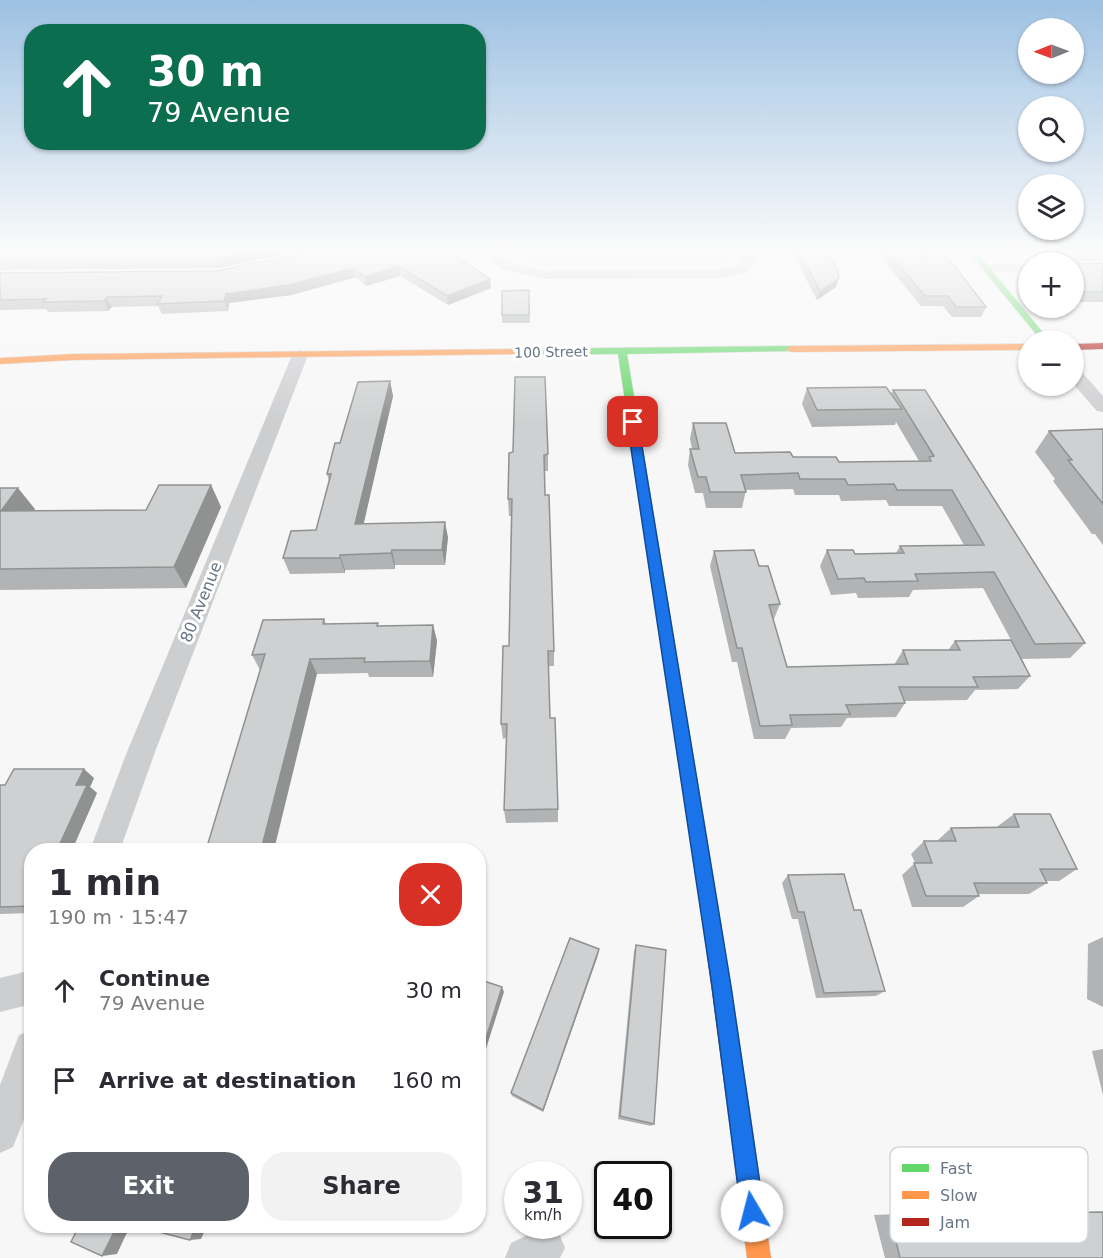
<!DOCTYPE html>
<html lang="en">
<head>
<meta charset="utf-8">
<style>
  body { margin:0; font-family:"DejaVu Sans",sans-serif; background:#f2f2f3; color:#2b2b33; height:100vh; display:flex; flex-direction:column; font-size:22px; white-space:nowrap }
  * { box-sizing:border-box; margin:0 }
  p { font-size:20px; color:#7c7c81 }
  .icon { flex:none; width:33px; height:33px; fill:none; stroke:currentColor; stroke-width:2; stroke-linecap:round; stroke-linejoin:round }
  .map { position:relative; flex:1; overflow:hidden }
  .drawer { position:absolute; left:24px; top:843px; width:462px; height:390px; display:flex; flex-direction:column; background:#fff; border-radius:24px; box-shadow:0 2px 4px #0004 }
  .drawer>* { flex:none }
  .top-card { position:absolute; left:24px; top:24px; width:462px; height:126px; border-radius:24px; box-shadow:0 2px 4px #0004; background:#0b6e4f; color:#fff; overflow:hidden }
  .needle { width:39px; rotate:269deg }
  .buttons { position:absolute; left:1018px; top:18px; display:grid; gap:12px }
  .buttons a { display:grid; place-items:center; width:66px; height:66px; border-radius:50%; background:#fff; box-shadow:0 2px 4px #0004; font-size:30px }
  .speed { position:absolute; left:504px; top:1161px; display:flex; gap:12px; font-size:30px; font-weight:700; text-align:center }
  .speed>* { display:grid; place-content:center; width:78px; height:78px; border-radius:50%; background:#fff; box-shadow:0 2px 4px #0004; line-height:1 }
  .speed small { font-size:15px; font-weight:400 }
  .speed .limit { border:3px solid #111; border-radius:9px; background:#fff; color:#111 }
  .pin { position:absolute; display:grid; place-items:center; width:51px; height:51px; color:#fff; margin:-26px; border-radius:12px; box-shadow:0 3px 9px #0006 }
  .me { position:absolute; width:66px; margin:-33px; rotate:352deg; stroke-linejoin:round; filter:drop-shadow(0 0 4px #0008) }
  .turn { display:flex; align-items:center; gap:21px; height:126px; padding:0 24px; font-size:27px }
  .turn .icon { width:78px; height:78px; stroke-width:2.5 }
  .turn b { display:block; font-size:42px; line-height:51px }
  .round { display:grid; place-items:center; flex:none; width:63px; height:63px; border-radius:24px; background:#f2f2f3 }
  .head { display:flex; align-items:center; justify-content:space-between; height:102px; padding:0 24px }
  h1 { font-size:36px; font-weight:700; line-height:45px }
  .button { display:flex; gap:12px; margin-top:auto; padding:12px 24px }
  .button a { flex:1; height:69px; border-radius:24px; background:#5d616a; color:#fff; font-size:24px; font-weight:700; line-height:69px; text-align:center }
  .button a+a { background:#f2f2f3; color:#2b2b33 }
  ul { padding:0; list-style:none }
  li { display:flex; align-items:center; gap:18px; height:90px; padding:0 24px }
  li div { flex:1 }
  li b { display:block; font-size:22px }
  li em { font-style:normal }
  .map>svg:first-child { display:block }
</style>
</head>
<body>
<div class="map">
<svg width="1103" height="1258" viewBox="0 0 1103 1258">
  <rect width="100%" height="100%" fill="#f7f7f7"/>
  <!-- green -->
  <path fill="#e6eae5" d="M505 250H733L736 256 734 261 724 265 531 266Z"/>
  <g fill="none" stroke-linecap="round" stroke-linejoin="round">
    <defs>
      <g id="fast">
        <path d="M967 250H975L1049 340H1041Z"/>
        <path d="M791 346 796 349 794 351 627 354 721 924 718 930 712 933 706 930 703 924 618 354 517 355 512 352 517 349Z"/>
      </g>
      <g id="slow">
        <path d="M1029 344V350L791 352 786 349 791 346Z"/>
        <path d="M517 349 522 352 520 354 73 360 0 364V358L73 354Z"/>
        <path d="M739 1101 746 1105 750 1112 771 1258H747L728 1112 732 1105Z"/>
      </g>
      <g id="jam">
        <path d="M1103 343V349L1074 350V344Z"/>
        <path d="M712 915 718 918 721 924 750 1112 746 1119 739 1123 732 1119 728 1112 703 924 706 918Z"/>
      </g>
    </defs>
    <!-- fast casing -->
    <use href="#fast" stroke="#d3d4d5" stroke-width="1"/>
    <!-- slow casing -->
    <use href="#slow" stroke="#d3d4d5" stroke-width="1"/>
    <!-- jam casing -->
    <use href="#jam" stroke="#d3d4d5" stroke-width="1"/>
    <!-- street -->
    <g fill="#cdced0" fill-rule="evenodd">
      <path d="M477 250H492L511 263 544 271 718 270 738 266 742 261 735 250H748L756 261 748 272 718 278 544 279 501 269Z"/>
      <path d="M988 264H1029V272L983 271 981 268Z"/>
      <path d="M300 350 308 355 155 752 120 850H90L127 752 292 355Z"/>
      <path d="M1074 369 1080 370 1103 396V412L1097 411 1074 385Z"/>
      <path d="M32 970V1004L0 1012V978Z"/>
      <path d="M32 1030V1099L13 1147 0 1153V1085L19 1035Z"/>
      <path d="M544 1227 559 1233 565 1248 560 1258H505L511 1243Z"/>
    </g>
    <!-- fast -->
    <use href="#fast" fill="#63d668" fill-rule="evenodd"/>
    <!-- slow -->
    <use href="#slow" fill="#ff974d" fill-rule="evenodd"/>
    <!-- jam -->
    <use href="#jam" fill="#b3261e" fill-rule="evenodd"/>
  </g>
  <!-- wall -->
  <g fill="#b1b3b4">
    <path d="M0 250H304L219 268 0 270Z"/>
    <path d="M791 250H827L836 287 817 300Z"/>
    <path d="M875 250H912L986 307 981 317H952L943 306H921Z"/>
    <path d="M1026 250H1103V261H1079V264L1103 263V302H1074V287L1076 284 1074 283V262H1044Z"/>
    <path d="M448 251 491 288 448 305 400 276 366 286 356 277 291 295 229 303 228 311 162 314 158 306 112 307 108 311 48 312 46 309 0 310V273L216 271Z"/>
    <path d="M529 290 530 323H502V315Z"/>
    <path d="M390 381 393 396 363 524 448 537 445 565H395V569L345 570V573L290 574 283 558 316 530 329 481 327 474 340 443Z"/>
    <path d="M807 388 891 394 893 390 1085 643 1070 658 1022 659 1030 676 1018 689 975 690 967 700 904 701 905 703 896 717 847 718 841 727 791 728 785 739H754L737 662H732L710 566 714 551 759 566 780 604 774 619H773L787 667 894 665 903 650H948L955 641 1011 640 983 588 913 590 909 597 858 598 856 593 831 595 820 566 827 550 855 554 896 553 900 546 964 545 942 506H889L886 500 841 501 839 495H795L793 489 746 490 742 508H706L703 493H695L688 465 690 449H692L690 439 693 423 735 453 793 457 839 462 919 461 896 422 895 425 812 427 802 404Z"/>
    <path d="M1103 429V545L1095 534H1092L1053 481 1055 479 1035 452 1049 431Z"/>
    <path d="M509 453 548 454V471H544L545 495 554 651V666H548L550 718 558 809V822L506 823 504 810 506 738 503 739 501 724 509 646 511 516H509L508 499Z"/>
    <path d="M211 485 221 507 186 588 0 590V488L35 509 34 510H146Z"/>
    <path d="M324 619 326 624 379 626 433 625 437 641 433 677H369L368 673 317 674 260 670 252 655Z"/>
    <path d="M94 778 90 787 97 793 72 850H32V913L0 914V785Z"/>
    <path d="M1014 814 1077 869 1059 881H1046L1047 883 1029 894H978L979 896 963 907H912L902 875 915 863 911 854 924 841H938V840L951 828H998V826Z"/>
    <path d="M788 875 854 910 885 991 876 996 816 998 798 919H792L782 883Z"/>
    <path d="M1103 937V1007L1087 999 1088 944Z"/>
    <path d="M636 945 654 1124 651 1126 618 1119 634 951Z"/>
    <path d="M598 955 543 1112 512 1096 511 1093Z"/>
    <path d="M1103 1049V1095L1092 1051Z"/>
    <path d="M1021 1190 1030 1212H1103V1258H885L874 1215 919 1213 913 1191Z"/>
  </g>
  <!-- shaded-wall -->
  <g fill="#909292">
    <path d="M256 250H304L219 268 215 259Z"/>
    <path d="M398 266 400 276 366 286 365 277Z"/>
    <path d="M354 268 356 277 291 295 229 303 228 311 224 301 226 294Z"/>
    <path d="M839 278 836 287 817 300 820 291Z"/>
    <path d="M490 279 491 288 448 305 447 296Z"/>
    <path d="M107 297 112 307 108 311 104 301Z"/>
    <path d="M390 381 393 396 360 540 355 524Z"/>
    <path d="M211 485 221 507 186 588 174 567Z"/>
    <path d="M18 488 35 509 19 532 1 511Z"/>
    <path d="M445 522 448 537 445 565 442 550Z"/>
    <path d="M392 550 395 565V569L391 553Z"/>
    <path d="M340 555 345 570V573L340 558Z"/>
    <path d="M433 625 437 641 433 677 430 661Z"/>
    <path d="M310 659 317 674 274 850H261Z"/>
    <path d="M84 769 94 778 90 787 97 793 72 850H57L76 785Z"/>
    <path d="M599 949 598 955 543 1112V1110Z"/>
    <path d="M502 987 504 992 478 1074V1064Z"/>
    <path d="M117 1226H130L117 1254 102 1256Z"/>
    <path d="M196 1226H207L201 1239 190 1240Z"/>
    <path d="M281 1226H289V1227L280 1228Z"/>
  </g>
  <!-- building -->
  <g fill="#ced0d1" stroke="#909292" stroke-width="1.5">
    <path d="M0 250H256L215 259 0 260Z"/>
    <path d="M321 250H447L490 279 447 296 398 266 365 277 354 268 288 285 226 294 224 301 157 304 162 296 107 297 104 301 43 302 46 299 0 300V273L216 271Z"/>
    <path d="M798 250H827L838 270 839 278 820 291Z"/>
    <path d="M886 250H912L927 256 929 250H942L986 307H956L948 296H925Z"/>
    <path d="M1045 250H1103V251H1079L1077 254 1079 264 1103 263V292H1074V287L1082 275 1074 270V262H1063Z"/>
    <path d="M529 290V315H502V291Z"/>
    <path d="M515 377H545L548 454 544 455 545 495H549L554 651H548L550 718H555L558 809 504 810 507 724H501L503 646H509L512 499H508L509 453 513 452Z"/>
    <path d="M390 381 355 524 445 522 442 550H392L391 553 340 555V558H283L291 531 316 530 331 474H327L335 443H340L358 382Z"/>
    <path d="M886 387 902 409 817 410 807 388Z"/>
    <path d="M893 390H925L1085 643 1035 644 994 572 915 574 918 581 866 582 864 578 838 579 827 550H853L855 554 904 553 900 546 984 545 952 490H897L894 484 848 485 845 479H800L798 473 741 475 746 492H710L706 477H698L690 449H699L693 423H726L735 453 790 452 793 457H836L839 462 931 461 929 457 934 456Z"/>
    <path d="M1103 429V504L1068 460H1072L1049 431Z"/>
    <path d="M159 485H211L174 567 0 569V488H18L1 511 146 510Z"/>
    <path d="M754 550 759 566H768L780 604 769 605 787 667 908 664 903 650H960L955 641 1011 640 1030 676 973 677 978 687H899L905 703 846 705 850 714 790 715 792 725 760 726 742 648H737L714 551Z"/>
    <path d="M324 619 323 624 378 623 377 626 433 625 430 661 364 662 365 658 310 659 261 850H206L265 654 252 655 263 620Z"/>
    <path d="M14 769H84L76 785H87L57 850H32L31 906 0 907V785H5Z"/>
    <path d="M1014 814H1050L1077 869H1040L1047 883H974L979 896H926L914 863H932L924 841H956L951 828 1019 827Z"/>
    <path d="M844 874 854 910H861L885 991 824 993 804 912H798L788 875Z"/>
    <path d="M570 938 599 949 543 1110 511 1093Z"/>
    <path d="M636 945 666 950 654 1124 620 1116Z"/>
    <path d="M478 979 502 987 478 1064Z"/>
    <path d="M1021 1190 1031 1213 1103 1212V1258H900L890 1216 937 1214 930 1191Z"/>
    <path d="M79 1226H117L102 1256 71 1242Z"/>
    <path d="M136 1226H196L190 1240Z"/>
  </g>
  <!-- sky -->
  <linearGradient id="sky" x2="0" y2="1"><stop stop-color="#9dc1e2"/><stop offset="0.59" stop-color="#fbfbfb"/><stop offset="1" stop-color="#fbfbfb" stop-opacity="0"/></linearGradient>
  <rect width="1103" height="426" fill="url(#sky)"/>
  <!-- route -->
  <path fill="#1a73e8" stroke="#114b97" stroke-width="1.5" d="M633 418 638 422 731 986 764 1211 760 1219 752 1222 744 1219 741 1211 712 986 627 422Z"/>
  <g text-anchor="middle" dominant-baseline="central" stroke-width="6" stroke-linejoin="round" paint-order="stroke">
    <!-- far-street labels -->
    <g font-size="14" fill="#687686" stroke="#fff">
      <text transform="translate(551 352) rotate(-1)">100 Street</text>
    </g>
    <!-- street labels -->
    <g font-size="16" fill="#687686" stroke="#fff">
      <text transform="translate(201 602) rotate(-68)">80 Avenue</text>
    </g>
  </g>
  <!-- legend -->
  <rect x="890" y="1147" width="198" height="96" rx="9" fill="#fff" stroke="#d2d6db" stroke-width="1.5"/>
  <rect x="902" y="1164" width="27" height="8" fill="#63d668"/>
  <rect x="902" y="1191" width="27" height="8" fill="#ff974d"/>
  <rect x="902" y="1218" width="27" height="8" fill="#b3261e"/>
  <g font-size="16" fill="#687686">
    <text x="940" y="1174">Fast</text>
    <text x="940" y="1201">Slow</text>
    <text x="940" y="1228">Jam</text>
  </g>
</svg>
<div class="buttons">
<a><svg class="needle" viewBox="-14 -14 28 28"><path d="M0-13l5 13h-10z" fill="#e53935"/><path d="M0 13l5-13h-10z" fill="#7c7c81"/></svg></a>
<a><svg class="icon" aria-label="search" viewBox="0 0 24 24"><circle cx="10" cy="10" r="6"/><path d="M15 15l6 6"/></svg></a>
<a><svg class="icon" aria-label="layers" viewBox="0 0 24 24"><path d="M12 4l9 5-9 5-9-5zM3 14l9 5 9-5"/></svg></a>
<a>+</a>
<a>−</a>
</div>
<div class="speed"><div>31<small>km/h</small></div><div class="limit">40</div></div>
<div class="pin" style="left:633px;top:422px;background:#d93025"><svg class="icon" aria-label="arrive" viewBox="0 0 24 24"><path d="M6 21V4h12l-3 4 3 4H6"/></svg></div>
<svg class="me" style="left:752px;top:1211px" viewBox="-20 -20 40 40"><circle r="19" fill="#fff"/><path d="M0-13L10 11 0 6-10 11z" fill="#1a73e8"/></svg>
<div class="top-card">
<div class="turn"><svg class="icon" aria-label="ahead" viewBox="0 0 24 24"><path d="M12 20V5M6 11l6-6 6 6"/></svg><div><b>30 m</b>79 Avenue</div></div>
</div>
<section class="drawer">
<div class="head"><div><h1>1 min</h1><p>190 m · 15:47</p></div><a class="round" style="background:#d93025;color:#fff"><svg class="icon" aria-label="close" viewBox="0 0 24 24"><path d="M6 6l12 12M18 6L6 18"/></svg></a></div>
<ul>
<li><svg class="icon" aria-label="ahead" viewBox="0 0 24 24"><path d="M12 20V5M6 11l6-6 6 6"/></svg><div><b>Continue</b><p>79 Avenue</p></div><em>30 m</em></li>
<li><svg class="icon" aria-label="arrive" viewBox="0 0 24 24"><path d="M6 21V4h12l-3 4 3 4H6"/></svg><div><b>Arrive at destination</b></div><em>160 m</em></li>
</ul>
<div class="button"><a>Exit</a><a>Share</a></div>
</section>
</div>
</body>
</html>
